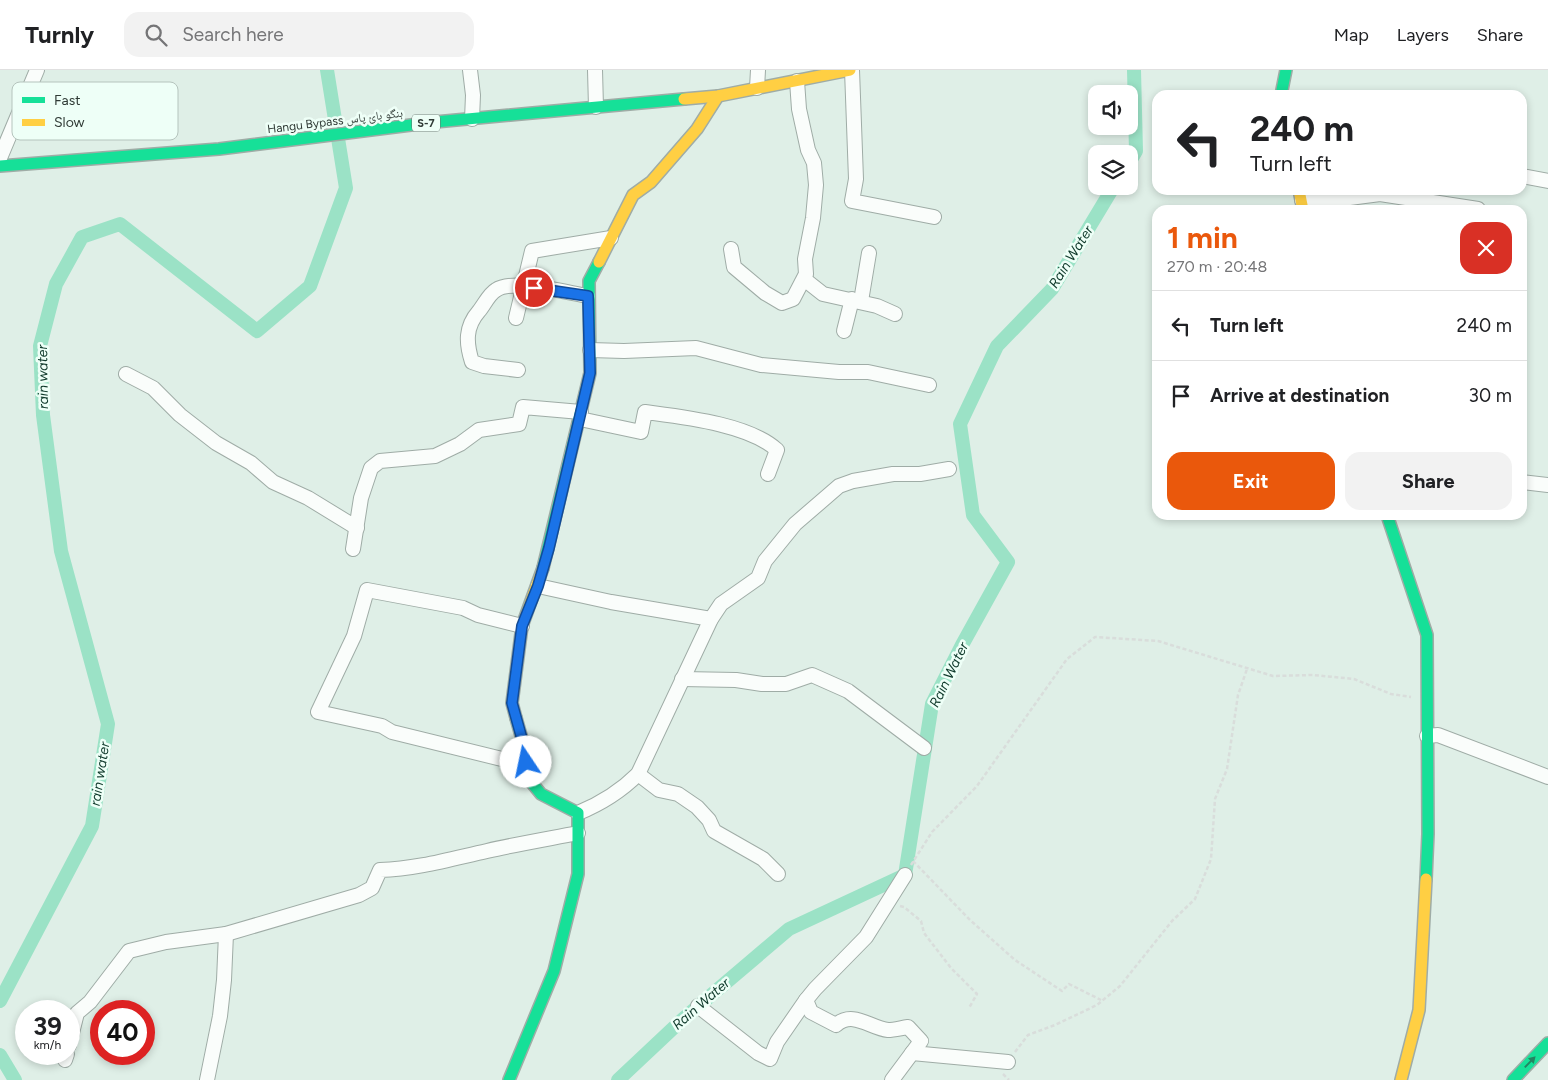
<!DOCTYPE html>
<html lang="en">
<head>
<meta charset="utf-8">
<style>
  body { margin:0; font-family:Figtree,"Noto Naskh Arabic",sans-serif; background:#f2f2f2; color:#202124; height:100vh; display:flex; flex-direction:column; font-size:19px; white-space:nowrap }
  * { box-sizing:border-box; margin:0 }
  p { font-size:16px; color:#757577 }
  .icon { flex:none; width:28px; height:28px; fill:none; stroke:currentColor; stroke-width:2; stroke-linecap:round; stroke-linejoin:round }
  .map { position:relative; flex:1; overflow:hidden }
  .panel { position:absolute; left:1152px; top:135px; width:375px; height:315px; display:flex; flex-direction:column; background:#fff; border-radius:15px; box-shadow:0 2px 8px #0003 }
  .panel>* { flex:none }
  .hud { position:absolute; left:1152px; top:20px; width:375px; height:105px; border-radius:15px; box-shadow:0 2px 8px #0003; background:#fff; color:#202124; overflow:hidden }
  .fabs { position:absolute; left:1088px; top:15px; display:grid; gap:10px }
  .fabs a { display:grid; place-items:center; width:50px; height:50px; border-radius:10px; background:#fff; box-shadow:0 2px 8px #0003; font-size:25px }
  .speed { position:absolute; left:15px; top:930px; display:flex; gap:10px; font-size:25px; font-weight:700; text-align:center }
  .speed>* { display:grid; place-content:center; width:65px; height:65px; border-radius:50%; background:#fff; box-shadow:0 2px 8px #0003; line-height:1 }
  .speed small { font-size:12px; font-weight:400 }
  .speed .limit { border:8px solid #d22; background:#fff; color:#111 }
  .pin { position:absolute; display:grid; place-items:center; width:42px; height:42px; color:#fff; margin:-21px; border:2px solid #fff; border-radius:50%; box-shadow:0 1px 5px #0007 }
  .me { position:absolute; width:55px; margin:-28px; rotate:349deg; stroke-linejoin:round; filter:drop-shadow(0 0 4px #0008) }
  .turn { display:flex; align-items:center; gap:18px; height:105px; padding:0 15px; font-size:22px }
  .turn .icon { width:65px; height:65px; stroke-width:2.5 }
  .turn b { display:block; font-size:35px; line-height:42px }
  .round { display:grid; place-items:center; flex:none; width:52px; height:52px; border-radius:15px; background:#f2f2f2 }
  .head { display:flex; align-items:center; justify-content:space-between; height:85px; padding:0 15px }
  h1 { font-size:30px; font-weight:700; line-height:38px; color:#ea580c }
  .button { display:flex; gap:10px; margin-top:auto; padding:10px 15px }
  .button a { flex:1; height:58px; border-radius:15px; background:#ea580c; color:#fff; font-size:20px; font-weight:700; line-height:58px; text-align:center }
  .button a+a { background:#f2f2f2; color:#202124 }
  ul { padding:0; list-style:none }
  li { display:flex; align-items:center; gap:15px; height:70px; padding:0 15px; border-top:1px solid #e0e0e0 }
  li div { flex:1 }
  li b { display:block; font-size:19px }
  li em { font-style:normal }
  header { display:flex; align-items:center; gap:30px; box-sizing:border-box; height:70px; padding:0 25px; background:#fff; border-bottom:1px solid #e0e0e0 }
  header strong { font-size:24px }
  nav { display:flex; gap:28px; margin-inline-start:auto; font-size:18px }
  .search { width:350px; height:45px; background:#f2f2f2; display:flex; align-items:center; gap:12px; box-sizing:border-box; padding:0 18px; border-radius:15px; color:#757577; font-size:19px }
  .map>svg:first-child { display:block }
</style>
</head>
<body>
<header>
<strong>Turnly</strong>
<div class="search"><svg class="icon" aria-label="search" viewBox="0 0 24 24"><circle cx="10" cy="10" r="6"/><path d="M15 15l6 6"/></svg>Search here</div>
<nav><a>Map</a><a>Layers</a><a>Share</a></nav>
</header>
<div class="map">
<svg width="1548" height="1010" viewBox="0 0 1548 1010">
  <rect width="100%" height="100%" fill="#dfefe7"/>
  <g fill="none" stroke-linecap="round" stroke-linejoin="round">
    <!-- canal -->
    <g stroke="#9be2c6" stroke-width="14">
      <path d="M1129 93 1136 81 1134 0"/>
      <path d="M0 931 92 756 108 654 61 481 43 345 40 276 56 214 82 167 120 154 257 261 310 216 346 118 327 0"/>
      <path d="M0 985 15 1010"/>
      <path d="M618 1010 683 949 789 859 905 805 932 634 962 575 1008 492 973 445 960 354 997 276 1052 219 1114 116"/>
    </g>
    <defs>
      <g id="street">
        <path d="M470 0 473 25 472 49"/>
        <path d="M595 0 596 37"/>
        <path d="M852 0 856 109 852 131 934 147"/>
        <path d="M757 18 758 0"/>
        <path d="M0 88 37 0"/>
        <path d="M1522 106 1548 111"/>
        <path d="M1302 130H1334L1380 124 1478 139"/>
        <path d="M731 179 734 197 765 223 782 233 793 229 806 204 805 189 813 148 816 115 814 93 808 80 799 39 797 11"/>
        <path d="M804 209 823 224 877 236 895 244"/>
        <path d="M861 231 869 183"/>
        <path d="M516 248 532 181 611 168"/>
        <path d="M844 261 852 229"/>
        <path d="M590 280 624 281 696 278 761 295 839 302H868L929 315"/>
        <path d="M518 300 484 296 472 292C466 273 465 257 479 241 484 235 489 224 496 220 513 208 568 223 588 226"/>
        <path d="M126 304 153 318 180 345 216 373 251 393 273 412 308 428 357 458"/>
        <path d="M580 349 641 362 645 342C682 347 749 354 777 380L768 404"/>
        <path d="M1522 412 1548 415"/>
        <path d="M353 479 361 428 371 398 380 391 435 386 460 374 479 360 519 354 523 337 581 342"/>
        <path d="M538 516 611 532 711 549"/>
        <path d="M522 556 478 545 463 538 367 520 354 566 318 642 382 656 392 662 514 692H526"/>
        <path d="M682 609 736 610 762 614H786L812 605 848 621 924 678"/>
        <path d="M1427 666 1438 665 1548 707"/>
        <path d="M638 704 659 720 678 724 697 737 709 750 714 761 763 789 778 804"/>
        <path d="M578 743C600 734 621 721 638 704L711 549 721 534 758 508 765 491 795 454 839 416 853 411 893 404H920L949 399"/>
        <path d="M698 936 758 983 770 989 777 972 806 930"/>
        <path d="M69 975 77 943 90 932 129 881 166 872 226 864 359 825 372 818 380 800C417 799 451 789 487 781 517 774 547 769 578 763"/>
        <path d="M912 983 1008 992"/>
        <path d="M65 990 67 984"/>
        <path d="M207 1010 220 946 224 910 226 864"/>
        <path d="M892 1010 921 971 908 957C901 958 894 960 888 960 870 958 853 940 836 955L811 942 806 930 815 919 866 867 905 805"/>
      </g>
      <g id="fast">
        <path d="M1281 25 1286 0"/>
        <path d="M0 96 219 79 435 52 684 29"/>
        <path d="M1387 445 1427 565 1428 764 1426 809"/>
        <path d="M543 498 590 303 589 211 599 192"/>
        <path d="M509 1010 554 901 578 804V743L541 724 528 708 524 676 516 648"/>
        <path d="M1513 1010 1548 973"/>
      </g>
      <g id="slow">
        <path d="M684 29 718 26 850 0"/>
        <path d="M1299 120 1303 140"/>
        <path d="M599 192 633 125 651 112 697 59 718 26"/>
        <path d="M516 648 512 633 522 556 543 498"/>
        <path d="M1401 1010 1419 940 1426 809"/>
      </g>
    </defs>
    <!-- street casing -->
    <use href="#street" stroke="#9faca6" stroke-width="16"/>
    <!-- fast casing -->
    <use href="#fast" stroke="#9faca6" stroke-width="14"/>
    <!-- slow casing -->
    <use href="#slow" stroke="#9faca6" stroke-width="14"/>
    <!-- path -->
    <g stroke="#d9dddb" stroke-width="2.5" stroke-dasharray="4 2.5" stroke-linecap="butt">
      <path d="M913 791 970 850 1015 890 1062 921 1069 914 1101 930"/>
      <path d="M911 795 932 762 977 716 1067 589 1095 567 1158 571 1273 606 1313 605 1354 609 1391 624 1411 627"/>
      <path d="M900 836 904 837 921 851 924 863 951 898 977 924 969 938"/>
      <path d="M1015 982 1028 965 1055 955 1097 935 1120 916 1172 851 1195 829 1211 789 1215 729 1227 699 1238 625 1247 599"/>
      <path d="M1003 1004 1009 1010"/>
    </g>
    <!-- street -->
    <use href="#street" stroke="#fafdfb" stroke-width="14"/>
    <!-- fast -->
    <use href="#fast" stroke="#16e098" stroke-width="11"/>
    <!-- slow -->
    <use href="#slow" stroke="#ffcf43" stroke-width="11"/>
  </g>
  <!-- one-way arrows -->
  <defs><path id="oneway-solid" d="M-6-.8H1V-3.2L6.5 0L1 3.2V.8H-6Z" transform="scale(1.25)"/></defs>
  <use fill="#248562" href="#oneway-solid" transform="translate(1530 992) rotate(-46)"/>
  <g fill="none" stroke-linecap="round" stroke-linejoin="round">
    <defs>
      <path id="route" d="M526 692 524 676 512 633 522 556 538 516 549 478 590 303 588 226 534 218"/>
    </defs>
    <!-- route casing -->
    <use href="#route" stroke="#114b97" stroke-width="12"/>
    <!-- route -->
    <use href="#route" stroke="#1a73e8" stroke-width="9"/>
  </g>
  <g text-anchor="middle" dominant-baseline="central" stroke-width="5" stroke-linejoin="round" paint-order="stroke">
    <!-- shield labels -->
    <rect fill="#eefff7" stroke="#68756f" stroke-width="1" x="412" y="44.5" width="28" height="17" rx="4"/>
    <g font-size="11" font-weight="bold" fill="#2f3a35">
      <text x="426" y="53">S-7</text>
    </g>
    <!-- street labels -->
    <g font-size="12" fill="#2f3a35" stroke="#eefff7">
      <text transform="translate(335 51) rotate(-7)">Hangu Bypass ہنگو بائ پاس</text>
    </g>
    <!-- water labels -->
    <g font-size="14" font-style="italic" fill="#0f3a2b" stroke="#eefff7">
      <text transform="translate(1071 187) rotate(-58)">Rain Water</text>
      <text transform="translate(43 307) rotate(-91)">rain water</text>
      <text transform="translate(949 605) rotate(-64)">Rain Water</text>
      <text transform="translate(100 704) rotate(-81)">rain water</text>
      <text transform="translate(701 934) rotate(-41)">Rain Water</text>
    </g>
  </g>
  <!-- legend -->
  <rect x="12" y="12" width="166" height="58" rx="8" fill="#eefff7" stroke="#b5c4bd" stroke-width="1"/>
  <rect x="22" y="27" width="23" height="6" fill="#16e098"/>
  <rect x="22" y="49" width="23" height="7" fill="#ffcf43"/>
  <g font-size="14" fill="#2f3a35">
    <text x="54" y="35">Fast</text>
    <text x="54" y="57">Slow</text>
  </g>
</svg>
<div class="fabs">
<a><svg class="icon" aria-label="sound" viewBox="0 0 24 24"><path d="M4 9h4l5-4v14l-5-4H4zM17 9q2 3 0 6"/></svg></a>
<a><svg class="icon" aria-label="layers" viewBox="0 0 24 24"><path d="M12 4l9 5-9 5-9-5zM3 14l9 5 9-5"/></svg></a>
</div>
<div class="speed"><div>39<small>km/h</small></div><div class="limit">40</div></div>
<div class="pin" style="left:534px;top:218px;background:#d93025"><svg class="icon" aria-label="arrive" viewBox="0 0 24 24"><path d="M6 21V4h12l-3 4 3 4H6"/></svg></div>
<svg class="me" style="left:526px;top:692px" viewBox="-20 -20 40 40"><circle r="19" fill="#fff"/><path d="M0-13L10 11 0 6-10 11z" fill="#1a73e8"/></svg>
<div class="hud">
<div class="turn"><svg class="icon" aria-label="left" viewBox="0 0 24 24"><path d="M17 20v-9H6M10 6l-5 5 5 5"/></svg><div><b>240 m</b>Turn left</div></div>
</div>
<section class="panel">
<div class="head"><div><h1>1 min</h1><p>270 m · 20:48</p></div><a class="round" style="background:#d93025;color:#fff"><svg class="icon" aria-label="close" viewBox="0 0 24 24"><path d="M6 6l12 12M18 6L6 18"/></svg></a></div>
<ul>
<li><svg class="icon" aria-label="left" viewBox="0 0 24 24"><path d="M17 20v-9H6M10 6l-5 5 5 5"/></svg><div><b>Turn left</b></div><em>240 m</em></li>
<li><svg class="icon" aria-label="arrive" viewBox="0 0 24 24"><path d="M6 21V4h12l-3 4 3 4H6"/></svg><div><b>Arrive at destination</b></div><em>30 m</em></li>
</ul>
<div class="button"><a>Exit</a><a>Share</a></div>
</section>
</div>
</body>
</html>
